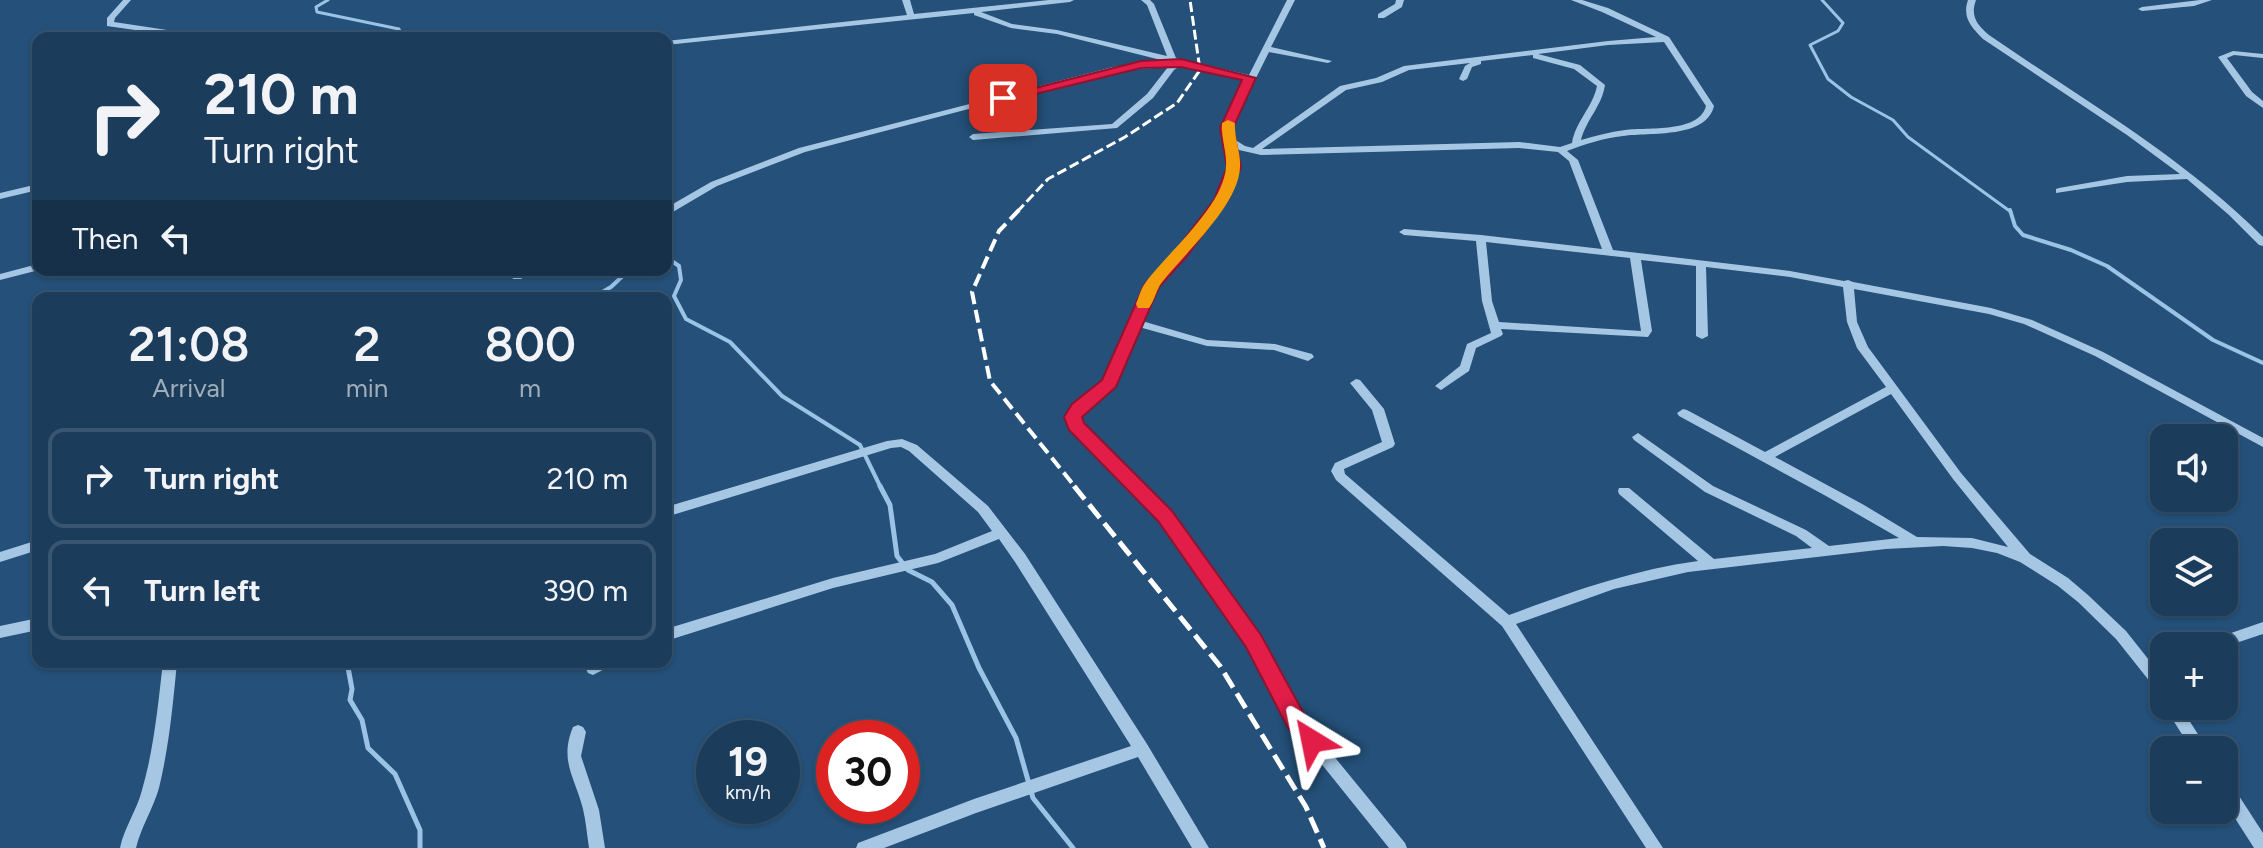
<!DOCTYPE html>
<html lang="en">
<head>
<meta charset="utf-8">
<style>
  body { margin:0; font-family:Figtree,sans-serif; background:#244361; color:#f1f3f6; height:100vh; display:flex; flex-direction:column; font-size:30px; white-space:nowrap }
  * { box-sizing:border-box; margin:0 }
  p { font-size:26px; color:#a0adbb }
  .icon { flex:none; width:44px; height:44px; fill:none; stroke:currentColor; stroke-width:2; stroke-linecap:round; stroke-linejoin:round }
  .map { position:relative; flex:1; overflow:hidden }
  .side { position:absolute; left:32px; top:292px; width:640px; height:376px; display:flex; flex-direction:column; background:#1b3c5b; border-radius:16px; box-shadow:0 2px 6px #0004,0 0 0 2px #395671 }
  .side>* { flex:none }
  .guide { position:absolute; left:32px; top:32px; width:640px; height:244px; border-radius:16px; box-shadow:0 2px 6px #0004,0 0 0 2px #395671; background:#1b3c5b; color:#f1f3f6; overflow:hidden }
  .fabs { position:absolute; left:2150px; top:424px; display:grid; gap:16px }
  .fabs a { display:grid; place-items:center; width:88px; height:88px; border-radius:16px; background:#1b3c5b; box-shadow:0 2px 6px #0004,0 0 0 2px #395671; font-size:40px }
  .speed { position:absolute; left:696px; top:720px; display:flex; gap:16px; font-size:40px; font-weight:700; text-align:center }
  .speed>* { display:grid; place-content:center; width:104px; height:104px; border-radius:50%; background:#1b3c5b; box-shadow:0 2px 6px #0004,0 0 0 2px #395671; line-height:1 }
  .speed small { font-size:20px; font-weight:400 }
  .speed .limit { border:12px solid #d22; background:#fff; color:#111 }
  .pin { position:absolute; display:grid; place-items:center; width:68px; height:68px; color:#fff; margin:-34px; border-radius:16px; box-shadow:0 4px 12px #0006 }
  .me { position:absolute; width:88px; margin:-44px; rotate:325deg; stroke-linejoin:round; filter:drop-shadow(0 0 6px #0008) }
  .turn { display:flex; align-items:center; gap:28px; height:168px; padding:0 40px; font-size:36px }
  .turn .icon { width:104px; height:104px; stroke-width:2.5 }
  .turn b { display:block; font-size:56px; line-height:68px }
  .then { display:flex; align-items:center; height:76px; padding:0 40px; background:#0003; gap:16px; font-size:30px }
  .eta { display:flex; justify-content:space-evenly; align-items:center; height:136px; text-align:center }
  .eta b { font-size:48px; font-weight:600; line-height:56px }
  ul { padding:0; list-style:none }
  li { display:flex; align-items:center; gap:24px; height:100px; margin:0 16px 12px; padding:0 24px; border:4px solid #395671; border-radius:16px }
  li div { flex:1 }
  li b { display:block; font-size:30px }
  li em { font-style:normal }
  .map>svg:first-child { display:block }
</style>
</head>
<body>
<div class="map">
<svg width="2263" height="848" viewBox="0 0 2263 848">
  <rect width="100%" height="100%" fill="#245079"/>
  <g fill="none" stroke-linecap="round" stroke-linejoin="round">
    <!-- stream-far2 -->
    <g stroke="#9ac3e5" stroke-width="3">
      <path d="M328 0 316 7 317 12 399 29 403 38"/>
      <path d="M1822 0 1843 23 1838 31 1810 45 1828 79 1851 97 1893 120 1908 137 2011 212"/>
    </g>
    <!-- stream-far1 -->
    <g stroke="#9ac3e5" stroke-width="4">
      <path d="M2010 210 2015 226 2023 235 2071 250 2107 266 2213 340 2263 363"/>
      <path d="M666 257 679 266 681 280 674 296 686 319 730 342 782 396 860 445 881 488"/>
      <path d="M592 298 611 287 629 270"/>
    </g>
    <!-- stream -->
    <g stroke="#9ac3e5" stroke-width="5">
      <path d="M880 486 890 505 897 556 908 570 932 582 952 605 979 668 1016 738 1033 798 1073 848"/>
      <path d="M347 662 352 689 350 700 362 720 368 748 395 774 420 830V848"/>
    </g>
    <!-- minor -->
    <g fill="#a6c7e4" fill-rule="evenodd">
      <path d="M123 0H131L115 18 114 22 207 36 211 38H191L107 26V18Z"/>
      <path d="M902 0H910L914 14 1049 0H1074L1070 2 981 12 1012 24 1057 30 1167 56 1147 5 1141 0H1150L1154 4 1176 58 1249 75 1287 0H1295L1271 47 1332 61 1328 63 1269 52 1231 128 1232 138 1245 146 1253 148 1340 86 1376 78 1404 66 1608 41 1656 37 1602 12 1571 0H1582L1608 8 1669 37 1714 106C1706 139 1650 132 1623 136 1604 138 1585 144 1567 151L1578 160 1613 250 1790 271 1844 281 1848 280 1853 282 1991 308 2032 320 2103 352 2263 438V447L2095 356 2024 324 1989 314 1854 289 1857 322 1868 347 1961 473 2030 554 2068 578 2088 595 2126 631 2164 679V697L2159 695 2147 678 2116 639 2078 602 2058 586 2020 562 1997 553 1972 548 1943 546 1886 549 1688 572 1614 589 1516 624 1663 848H1646L1502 626 1336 480 1331 471 1335 463 1382 442 1372 410 1350 383 1356 379 1360 380 1384 409 1395 444 1393 447 1344 469 1345 474 1509 615C1571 592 1632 570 1698 561L1619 494 1618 491 1619 488H1629L1714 559 1812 548 1796 536 1705 492 1634 440 1632 437 1638 433 1713 486 1806 530 1829 546 1899 538 1826 496 1679 416 1677 413 1683 409 1687 410 1765 452 1886 387 1857 348 1847 322 1843 287 1790 277 1706 267 1708 336 1702 339 1696 336V266L1641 260 1652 331 1648 337 1501 329 1503 334 1501 336 1476 348 1469 371 1441 390 1435 386 1460 366 1467 344 1491 333 1482 301 1476 241 1404 235 1399 232 1404 229 1481 235 1602 249 1569 161 1558 152 1519 148 1261 155 1239 150 1234 147 1239 167 1226 200 1186 255 1157 286 1142 321 1207 340 1275 344 1312 354 1314 357 1308 361 1274 350 1207 346 1139 327 1114 386 1083 411 1079 417 1081 423 1170 513 1259 637 1301 716 1405 843 1407 848H1389L1291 726 1249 645 1160 519 1072 428 1067 417 1075 405 1105 381 1147 285 1178 251 1216 200 1229 167 1223 128 1247 80 1183 64 1174 70 1153 98 1117 128 973 140 969 137 973 134 1112 124 1147 94 1168 67 1113 71 805 152 717 186 666 216V208L711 182 799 148 1113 67 1169 62 1057 34 1011 28 974 15V13L666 45V41L907 15ZM1664 42 1706 106C1699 133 1648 127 1625 130 1610 132 1595 136 1581 140 1586 120 1602 106 1605 85L1580 65 1538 54 1608 45ZM1533 55V58L1574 69 1597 86C1593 107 1575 122 1572 143L1560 147 1519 142 1262 149 1346 90 1382 82 1409 70 1470 63 1465 66 1459 79 1463 81 1467 79 1472 67 1481 64V61ZM1486 242 1630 258 1641 331 1499 322 1492 301ZM1891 394 1953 479 2008 547 1972 538 1917 537 1864 505 1775 457Z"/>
      <path d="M1396 0H1404L1402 7 1384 18H1378V14L1395 4Z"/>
      <path d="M1968 0H1976C1970 16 1977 25 1989 35 2083 100 2182 156 2263 237V246L2259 245 2229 215 2187 179 2127 182 2056 193V189L2059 188 2127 176 2180 174 2127 135 1983 39C1971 27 1962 17 1968 0Z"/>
      <path d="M2200 0H2212L2194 6 2142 11 2138 9 2142 7Z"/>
      <path d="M2233 51 2263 54V58L2234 55 2227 58 2252 92 2263 101V108L2246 96 2218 57Z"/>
      <path d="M38 184V190L0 199V193Z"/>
      <path d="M38 264 39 270 0 280V274Z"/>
      <path d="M522 270H534L521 279H513L512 277Z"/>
      <path d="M902 439 917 445 988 506 1025 554 1147 744 1209 848H1192L1138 757 976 813 884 848H856L858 843 974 799 1131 746 1015 562 999 539 938 563 833 588 666 641V629L833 578 935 554 992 531 978 512 909 451 901 447 891 448 666 517V507L887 441Z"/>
      <path d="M38 540V550L0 562V552Z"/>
      <path d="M38 618V630L0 638V626Z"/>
      <path d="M2263 622V634L2224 647 2203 646 2205 642Z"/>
      <path d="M163 662H177C173 704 169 747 159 788 153 809 141 827 136 848H120C124 828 137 810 142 790 154 749 158 705 163 662Z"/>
      <path d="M593 662H612L610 666 593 675 588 673 586 669Z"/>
      <path d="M2164 706H2180L2208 750H2192Z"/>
      <path d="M578 725 583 727 586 732 581 756 599 810 605 848H589C587 835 586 822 583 809 575 777 559 761 573 727Z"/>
      <path d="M2224 780 2230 782 2263 833V848H2254L2224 801Z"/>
    </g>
    <!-- rail-far2 -->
    <path stroke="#fff" stroke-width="3" stroke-dasharray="10 4" stroke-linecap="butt" d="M1017 212 1048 179 1125 137 1177 103 1200 70 1190 0"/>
    <!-- rail-far1 -->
    <path stroke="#fff" stroke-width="4" stroke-dasharray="13 6" stroke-linecap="butt" d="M1019 210 999 231 972 292 990 381 1076 488"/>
    <!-- rail -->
    <path stroke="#fff" stroke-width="5" stroke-dasharray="17 7" stroke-linecap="butt" d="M1074 486 1220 666 1306 807 1324 848"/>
  </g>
  <!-- route -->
  <path fill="#e11d48" stroke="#92132f" stroke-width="2" d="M1181 59 1256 78 1233 128 1241 167 1228 200 1187 256 1159 287 1116 387 1082 417 1084 423 1172 511 1261 635 1304 714 1324 741 1320 748 1312 751 1304 748 1288 728 1246 647 1158 521 1069 430 1064 417 1072 404 1102 380 1144 285 1176 250 1214 200 1227 167 1220 128 1242 80 1181 67 1141 68 1003 102 996 98 1141 61Z"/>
  <!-- slow -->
  <path fill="#f59e0b" d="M1228 120 1235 123C1234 138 1241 153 1240 167 1239 206 1182 255 1160 285 1156 292 1154 301 1149 308H1138L1136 304C1139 297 1141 288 1146 282 1168 252 1225 205 1226 166 1227 152 1221 138 1222 123Z"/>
</svg>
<div class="fabs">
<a><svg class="icon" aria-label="sound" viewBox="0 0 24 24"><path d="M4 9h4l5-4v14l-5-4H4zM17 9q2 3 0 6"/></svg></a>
<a><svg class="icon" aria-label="layers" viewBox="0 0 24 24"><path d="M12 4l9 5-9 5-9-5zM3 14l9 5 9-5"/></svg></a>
<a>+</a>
<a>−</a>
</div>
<div class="speed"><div>19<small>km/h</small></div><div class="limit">30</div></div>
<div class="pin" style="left:1003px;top:98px;background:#d93025"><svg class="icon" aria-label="arrive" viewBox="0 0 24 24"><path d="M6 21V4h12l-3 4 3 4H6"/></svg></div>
<svg class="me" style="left:1312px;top:741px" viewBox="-20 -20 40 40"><path d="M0-17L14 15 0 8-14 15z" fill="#e11d48" stroke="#fff" stroke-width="4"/></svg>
<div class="guide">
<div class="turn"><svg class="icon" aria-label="right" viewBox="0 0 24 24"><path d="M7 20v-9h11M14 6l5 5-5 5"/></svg><div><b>210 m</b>Turn right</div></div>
<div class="then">Then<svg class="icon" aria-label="left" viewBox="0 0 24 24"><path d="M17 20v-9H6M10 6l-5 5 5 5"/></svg></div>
</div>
<section class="side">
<div class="eta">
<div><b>21:08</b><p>Arrival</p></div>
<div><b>2</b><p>min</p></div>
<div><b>800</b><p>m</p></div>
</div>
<ul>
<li><svg class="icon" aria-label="right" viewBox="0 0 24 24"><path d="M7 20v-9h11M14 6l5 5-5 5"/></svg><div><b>Turn right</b></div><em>210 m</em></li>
<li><svg class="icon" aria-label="left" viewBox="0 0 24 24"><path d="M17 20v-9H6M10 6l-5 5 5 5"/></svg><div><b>Turn left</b></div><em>390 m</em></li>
</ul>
</section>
</div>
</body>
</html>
